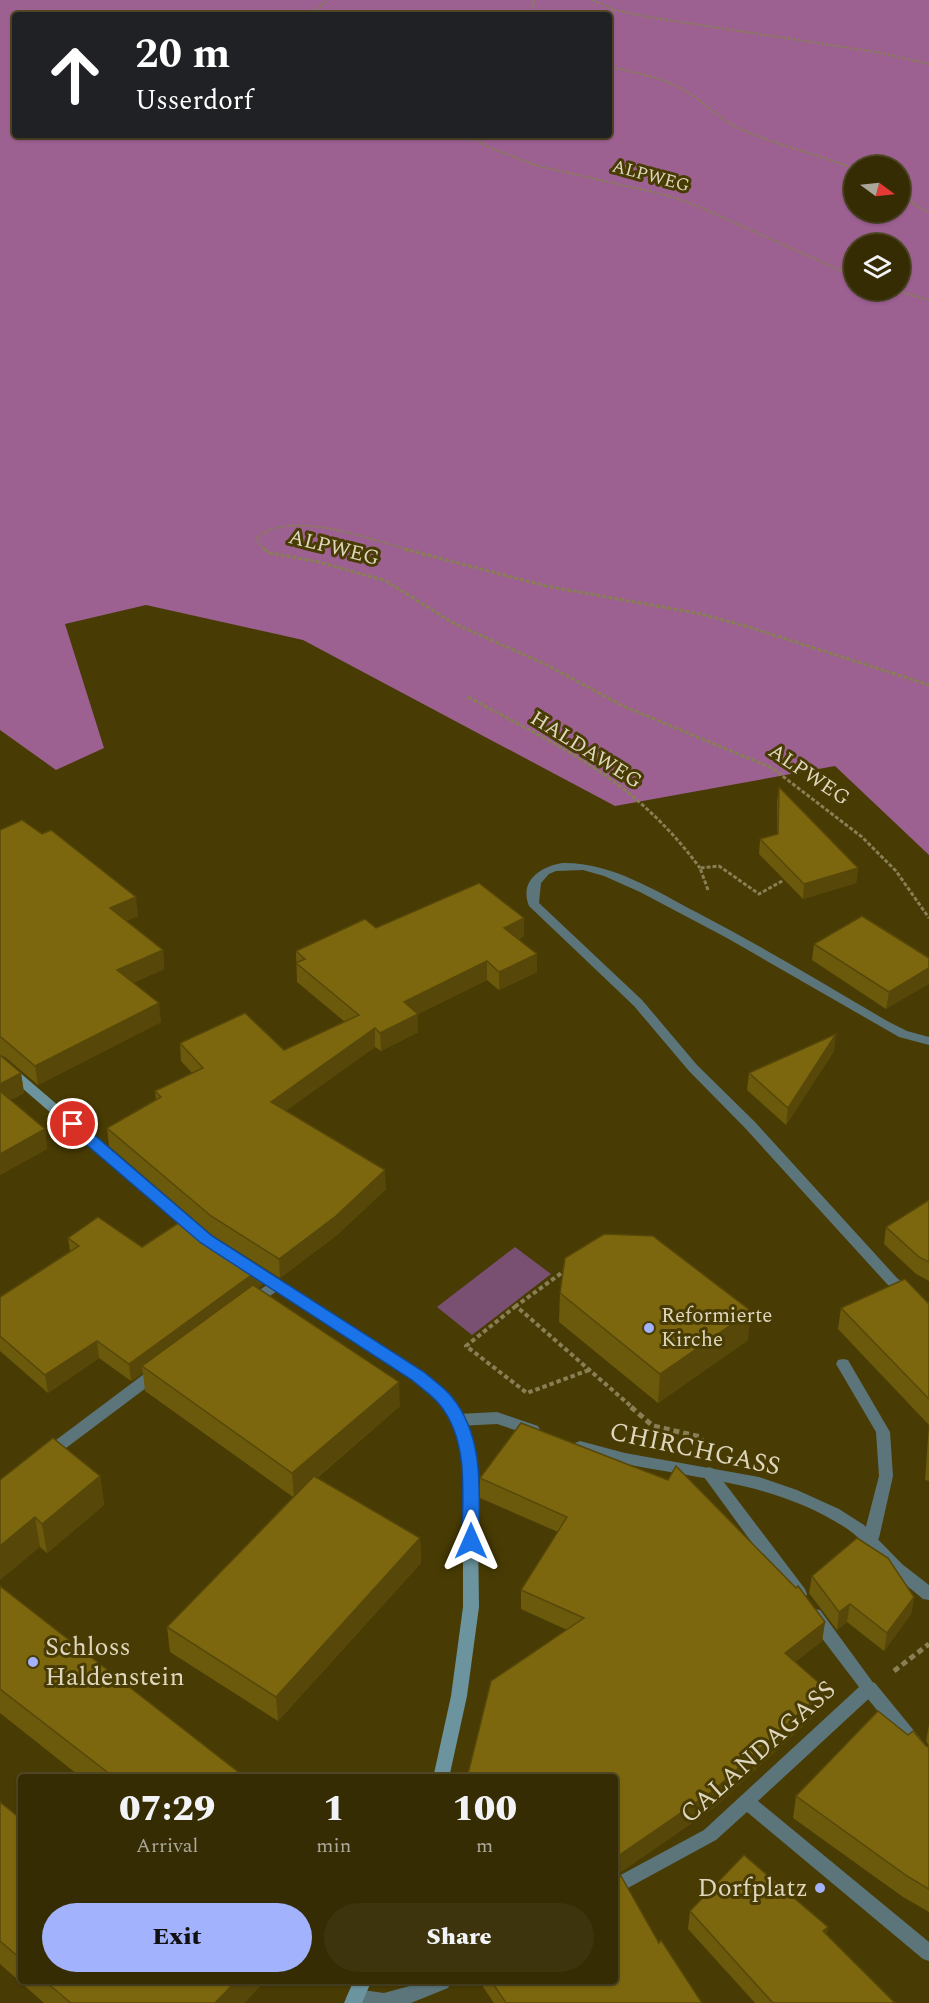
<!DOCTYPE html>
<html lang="en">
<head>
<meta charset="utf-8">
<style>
  body { margin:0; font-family:Spectral,serif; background:#3d340d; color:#f1f3f6; height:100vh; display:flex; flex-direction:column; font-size:22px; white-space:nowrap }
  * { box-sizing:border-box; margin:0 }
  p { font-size:20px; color:#aaa79a }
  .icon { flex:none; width:33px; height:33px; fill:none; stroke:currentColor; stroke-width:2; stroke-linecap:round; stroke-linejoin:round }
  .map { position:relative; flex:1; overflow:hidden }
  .side { position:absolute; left:18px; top:1774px; width:600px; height:210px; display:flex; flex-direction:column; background:#362c03; border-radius:6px; box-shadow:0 2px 4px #0004,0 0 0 2px #504825 }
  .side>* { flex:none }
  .banner { position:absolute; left:12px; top:12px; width:600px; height:126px; border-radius:6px; box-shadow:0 2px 4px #0004,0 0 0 2px #504825; background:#202124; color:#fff; overflow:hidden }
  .needle { width:39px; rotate:105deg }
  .fabs { position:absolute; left:844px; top:156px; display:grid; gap:12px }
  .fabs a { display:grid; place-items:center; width:66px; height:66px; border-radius:50%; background:#362c03; box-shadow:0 2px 4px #0004,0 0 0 2px #504825; font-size:30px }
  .pin { position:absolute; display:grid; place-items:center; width:51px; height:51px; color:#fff; margin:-26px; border:3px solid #fff; border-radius:50%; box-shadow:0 2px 6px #0007 }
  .me { position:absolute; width:66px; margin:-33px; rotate:0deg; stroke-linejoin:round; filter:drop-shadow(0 0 4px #0008) }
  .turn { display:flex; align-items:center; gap:21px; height:126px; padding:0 24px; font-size:27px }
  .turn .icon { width:78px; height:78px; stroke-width:2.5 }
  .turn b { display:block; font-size:42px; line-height:51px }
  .eta { display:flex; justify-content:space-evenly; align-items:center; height:102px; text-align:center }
  .eta b { font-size:36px; font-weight:800; line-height:42px }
  .action { display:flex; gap:12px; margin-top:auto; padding:12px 24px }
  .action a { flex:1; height:69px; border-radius:36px; background:#a2b2fd; color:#111; font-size:24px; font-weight:800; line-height:69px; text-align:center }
  .action a+a { background:#3d340d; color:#f1f3f6 }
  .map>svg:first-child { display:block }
</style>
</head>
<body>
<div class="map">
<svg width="929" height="2003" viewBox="0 0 929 2003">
  <rect width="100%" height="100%" fill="#483b04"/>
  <!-- green -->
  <path fill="#795071" d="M515 1247 551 1274 472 1335 437 1307Z"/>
  <!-- forest -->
  <path fill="#9c6091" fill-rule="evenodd" d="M0 0H929V855L835 766 615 806 303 640 146 605 65 624 104 748 56 770 0 730ZM15 15H609V135H15ZM855 166H900V212H855ZM855 244H900V290H855Z"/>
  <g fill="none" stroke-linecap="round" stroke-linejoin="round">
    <!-- path-far3 -->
    <g stroke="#897f55" stroke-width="2" stroke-dasharray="2 1.5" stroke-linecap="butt">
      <path d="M592 0 615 10 648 17 876 52 929 64"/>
      <path d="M308 15 328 0"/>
      <path d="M535 15 532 3 536 0"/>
      <path d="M609 66C634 73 662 77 684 90 705 102 722 122 745 131 781 146 819 155 855 169"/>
      <path d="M467 135 490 148 538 166 666 195 695 205 855 277"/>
      <path d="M900 195 929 213"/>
      <path d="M894 290 929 300"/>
      <path d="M266 550 260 546 257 538C289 508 372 540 410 550"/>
    </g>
    <!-- path-far2 -->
    <g stroke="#897f55" stroke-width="3" stroke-dasharray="4 2" stroke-linecap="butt">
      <path d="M264 549 270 553 319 562 386 581 453 623 545 664 623 706 772 768 862 837 896 871 929 918"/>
      <path d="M404 549 546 586 701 614 749 627 929 685"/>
      <path d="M468 697C562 748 634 779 700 868"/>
      <path d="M708 890 700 868 719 866 759 894 784 880"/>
    </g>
    <!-- path-far1 -->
    <g stroke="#897f55" stroke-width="4" stroke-dasharray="4.5 3" stroke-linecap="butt">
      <path d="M567 1269 516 1306 633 1408"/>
      <path d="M516 1306 466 1346 527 1393 589 1370"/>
    </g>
    <!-- path -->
    <g stroke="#897f55" stroke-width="5" stroke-dasharray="6 4" stroke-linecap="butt">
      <path d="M631 1407 653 1426 701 1437 703 1443"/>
      <path d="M894 1671 929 1644"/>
    </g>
    <!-- lane -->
    <g fill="#5b757b" fill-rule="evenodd">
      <path d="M277 1279 282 1281 284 1284 282 1287 258 1305H248L246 1301 248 1297Z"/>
      <path d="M843 1359 848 1360 890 1432 893 1476 879 1538 876 1542 871 1544 866 1542 863 1538 879 1476 876 1432 836 1364 838 1360Z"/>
      <path d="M157 1367 162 1368 164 1372 162 1376 54 1457 49 1459 44 1457 42 1453 44 1449 152 1368Z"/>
      <path d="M709 1467 714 1469 805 1589 807 1594 805 1599 799 1600 793 1599 704 1477 702 1473 704 1469Z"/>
      <path d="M814 1609 820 1610 877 1688 875 1693 758 1801 929 1942V1961L923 1959 747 1812 716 1840 615 1895V1878L704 1830 859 1687 808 1620 806 1615 808 1610Z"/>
      <path d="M424 1982H451L448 1988 411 2003H348L346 1998 349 1992 355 1989 384 1993Z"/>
    </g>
    <!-- street -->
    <g fill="#5b757b" fill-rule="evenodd">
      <path d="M562 863C611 862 656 891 698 913 763 947 826 985 889 1022L907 1031 929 1037V1045L899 1037 727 938 640 892 604 876 583 870 556 871 549 874 541 883 539 903 642 1000 697 1065 755 1122 897 1278 929 1303V1315L924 1314 887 1284 745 1128 689 1071 634 1006 529 906C519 881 540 867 562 863Z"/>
      <path d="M497 1412 538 1426 540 1430 538 1434 533 1436 497 1424 458 1426 453 1424 451 1420 453 1416 458 1414Z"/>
      <path d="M580 1441 625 1453 759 1477 797 1490 839 1509 864 1525 902 1564 929 1585V1600L923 1599C913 1590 901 1582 892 1572 876 1558 864 1540 846 1528 762 1473 667 1480 575 1451L573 1447 575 1443Z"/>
      <path d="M869 1681 875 1683 929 1749V1768L923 1766 863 1693 861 1688 863 1683Z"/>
    </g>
    <!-- secondary -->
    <g fill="#6b949e" fill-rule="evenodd">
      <path d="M0 1058 4 1059 200 1227 202 1230 200 1233H190L0 1069Z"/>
      <path d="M249 1261 423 1372 450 1396 465 1420 477 1457 479 1607 467 1696 449 1778H433L451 1696 463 1607V1457L451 1421 440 1404 413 1380 244 1269 242 1266 244 1263Z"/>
      <path d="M353 1982H371L362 2003H344Z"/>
    </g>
  </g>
  <!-- wall -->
  <g fill="#6b590c">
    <path d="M779 787 858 868 856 883 803 899 759 854 760 839 777 834V802Z"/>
    <path d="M0 830 138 916 126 921 163 950 164 969 133 983 161 1022 38 1085 5 1057 1 1056 21 1073 24 1093 10 1100 45 1129 47 1149 0 1175Z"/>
    <path d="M376 928 524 936 519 939 537 972 499 990 487 980 418 1014V1032L381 1051 375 1047 285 1111 386 1189 337 1235 280 1278 212 1235 109 1146 107 1128 156 1100 155 1091 192 1073 181 1061 180 1043 284 1050 345 1022 297 982 296 951Z"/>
    <path d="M814 944 929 958 886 1009 812 960Z"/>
    <path d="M834 1051 786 1125 747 1090 749 1073Z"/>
    <path d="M929 1200V1281L916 1274 884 1244 886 1227Z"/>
    <path d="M68 1238 142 1247 262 1285 258 1288 400 1406 317 1478 420 1538 421 1563 278 1721 170 1652 167 1627 293 1497 145 1391 143 1373 131 1381 99 1358 48 1393 0 1351V1297L70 1251Z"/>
    <path d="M560 1293 748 1340 658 1403 559 1322Z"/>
    <path d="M929 1304V1481L925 1480 929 1425 838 1329 841 1308Z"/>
    <path d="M100 1476 104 1505 47 1553 40 1547 0 1480Z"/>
    <path d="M480 1478 825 1622 822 1641 795 1662 826 1689 823 1708 712 1809 615 1876V1778L567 1630 521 1609V1590L558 1532 480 1498Z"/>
    <path d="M812 1576 914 1597 911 1614 884 1651 847 1622 837 1630 809 1593Z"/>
    <path d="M0 1586 246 1778H82L0 1713Z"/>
    <path d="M929 1725V1746L926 1741Z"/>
    <path d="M908 1735 926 1746 929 1747V1912L903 1897 793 1818 796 1796Z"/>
    <path d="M0 1802 21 1819V1982H264L244 2003H44L0 1964Z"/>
    <path d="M690 1911 827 1935 895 2003H755L688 1929Z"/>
    <path d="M659 1943 702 2003H494L483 1987 484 1982H615Z"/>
  </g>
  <!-- shaded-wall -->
  <g fill="#57480a">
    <path d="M858 868 856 883 803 899 804 884Z"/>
    <path d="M136 897 138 916 113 927 110 908Z"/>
    <path d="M524 918V936L504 946V928Z"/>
    <path d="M163 950 164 969 119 989 117 970Z"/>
    <path d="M537 954V972L499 990V972Z"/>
    <path d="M487 961V980L418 1014V1032L381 1051 380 1033 404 1002Z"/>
    <path d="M929 968V984L886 1009 889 992Z"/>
    <path d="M159 1003 161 1022 38 1085 35 1066Z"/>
    <path d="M375 1028V1047L272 1121 271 1102Z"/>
    <path d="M836 1034 834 1051 786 1125 788 1108Z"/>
    <path d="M21 1073 24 1093 0 1105V1084Z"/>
    <path d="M45 1129 47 1149 0 1175V1154Z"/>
    <path d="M385 1170 386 1189 337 1235 280 1278 279 1259Z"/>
    <path d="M261 1268 262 1285 147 1370 142 1366 143 1373 131 1381 129 1364Z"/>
    <path d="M751 1311 748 1340 658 1403 660 1374Z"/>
    <path d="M97 1341 99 1358 48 1393 45 1375Z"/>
    <path d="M399 1382 400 1406 294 1497 292 1473Z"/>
    <path d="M100 1476 104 1505 47 1553 42 1524Z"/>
    <path d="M35 1517 40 1547 0 1580V1546Z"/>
    <path d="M420 1538 421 1563 278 1721 276 1697Z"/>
    <path d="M914 1597 911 1614 884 1651 887 1633Z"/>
    <path d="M850 1604 847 1622 837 1630 839 1612Z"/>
    <path d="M825 1622 822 1641 782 1672 785 1653Z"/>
    <path d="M826 1689 823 1708 712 1809 615 1876V1858Z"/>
    <path d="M828 1927 825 1944 823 1931Z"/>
    <path d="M235 1982H264L244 2003H215Z"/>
  </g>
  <!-- building -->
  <g fill="#7c670e" stroke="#57480a" stroke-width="1.5">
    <path d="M779 787 858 868 804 884 760 839 778 834Z"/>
    <path d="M22 820 42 834 51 830 136 897 110 908 163 950 117 970 159 1003 35 1066 2 1038 0 1037V830Z"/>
    <path d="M479 883 524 918 504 928 537 954 499 972 487 961 404 1002 418 1014 380 1033 375 1028 271 1102 385 1170 336 1216 279 1259 211 1216 107 1128 161 1097 155 1091 203 1068 180 1043 245 1013 284 1050 359 1015 296 963 305 959 296 951 365 919 376 928Z"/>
    <path d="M862 916 929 958V968L889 992 814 944Z"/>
    <path d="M836 1034 788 1108 749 1073Z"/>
    <path d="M0 1055 21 1073 0 1084Z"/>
    <path d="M0 1091 45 1129 0 1154Z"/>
    <path d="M929 1200V1262L919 1257 886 1227Z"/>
    <path d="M98 1217 142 1247 186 1218 198 1228 261 1268 129 1364 97 1341 45 1375 0 1336V1297L79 1246 68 1238Z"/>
    <path d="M604 1234 653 1236 751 1311 660 1374 560 1293 565 1258Z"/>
    <path d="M905 1279 929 1304V1399L841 1308Z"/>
    <path d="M253 1285 399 1382 292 1473 142 1366Z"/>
    <path d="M521 1423 668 1480 676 1466 796 1588 798 1586 825 1622 785 1653 826 1689 714 1790 615 1858V1778H467L491 1681 584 1618 521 1590 567 1517 480 1478Z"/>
    <path d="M53 1438 100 1476 42 1524 35 1517 0 1546V1480Z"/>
    <path d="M314 1476 420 1538 276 1697 167 1627Z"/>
    <path d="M857 1538 888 1558 914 1597 887 1633 850 1604 839 1612 812 1576Z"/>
    <path d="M0 1586 246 1778H115L0 1689Z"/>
    <path d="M878 1711 908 1735 913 1731 926 1746 929 1747V1889L907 1876 796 1796Z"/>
    <path d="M0 1802 21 1819V1959L0 1941Z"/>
    <path d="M744 1855 828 1927 823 1931 895 2003H773L690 1911Z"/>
    <path d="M621 1876 659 1943 661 1940 702 2003H506L492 1982H615V1878Z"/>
    <path d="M46 1982H235L215 2003H71Z"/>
  </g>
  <!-- route -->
  <path fill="#1a73e8" stroke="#114b97" stroke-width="1.5" d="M73 1120 78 1121 212 1236 424 1372C433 1380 444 1387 452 1397 485 1438 479 1491 479 1541L477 1546 471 1548 465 1546 462 1541C462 1497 470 1443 440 1405 433 1396 421 1388 412 1380L201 1243 67 1128 65 1124 67 1121Z"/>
  <!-- markers -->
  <g fill="#a2b2fd" stroke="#483b04" stroke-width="2">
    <circle cx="649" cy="1328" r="6"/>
    <circle cx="33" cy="1662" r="6"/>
    <circle cx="820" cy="1888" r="6"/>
  </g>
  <g text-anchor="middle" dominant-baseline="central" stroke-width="6" stroke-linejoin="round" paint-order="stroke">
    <!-- far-street labels -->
    <g font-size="18" fill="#ded7bd" stroke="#483b04">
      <text transform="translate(651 176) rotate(15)">ALPWEG</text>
    </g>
    <!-- street labels -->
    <g font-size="21" fill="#ded7bd" stroke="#483b04">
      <text transform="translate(334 548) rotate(14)">ALPWEG</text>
      <text transform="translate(586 750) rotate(32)">HALDAWEG</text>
      <text transform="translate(809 775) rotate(34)">ALPWEG</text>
    </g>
    <!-- poi labels -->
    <g font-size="21" fill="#ded7bd" stroke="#483b04" text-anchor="start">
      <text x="661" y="1316">Reformierte<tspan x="661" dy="24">Kirche</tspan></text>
    </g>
    <!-- near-street labels -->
    <g font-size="26" fill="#ded7bd" stroke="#483b04">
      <text transform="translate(695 1449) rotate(12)">CHIRCHGASS</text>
      <text transform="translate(758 1752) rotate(-42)">CALANDAGASS</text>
    </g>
    <!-- near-poi labels -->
    <g font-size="26" fill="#ded7bd" stroke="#483b04" text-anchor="start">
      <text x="45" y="1647">Schloss<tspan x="45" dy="30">Haldenstein</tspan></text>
      <text x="808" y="1888" text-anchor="end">Dorfplatz</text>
    </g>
  </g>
</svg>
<div class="fabs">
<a><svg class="needle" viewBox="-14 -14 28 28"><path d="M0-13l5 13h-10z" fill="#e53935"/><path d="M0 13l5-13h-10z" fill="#aaa79a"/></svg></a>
<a><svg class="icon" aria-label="layers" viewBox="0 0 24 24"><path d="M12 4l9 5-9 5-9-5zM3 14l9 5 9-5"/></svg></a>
</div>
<div class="pin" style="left:73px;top:1124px;background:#d93025"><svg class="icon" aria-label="arrive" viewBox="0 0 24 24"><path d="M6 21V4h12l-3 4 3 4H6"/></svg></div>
<svg class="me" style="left:471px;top:1541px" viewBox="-20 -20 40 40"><path d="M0-17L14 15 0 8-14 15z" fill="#1a73e8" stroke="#fff" stroke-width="4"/></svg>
<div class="banner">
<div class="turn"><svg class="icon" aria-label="ahead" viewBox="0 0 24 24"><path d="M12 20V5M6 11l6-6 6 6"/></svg><div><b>20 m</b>Usserdorf</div></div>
</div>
<section class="side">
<div class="eta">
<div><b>07:29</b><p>Arrival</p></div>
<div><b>1</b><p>min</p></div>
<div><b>100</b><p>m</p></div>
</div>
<div class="action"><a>Exit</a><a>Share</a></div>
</section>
</div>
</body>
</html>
